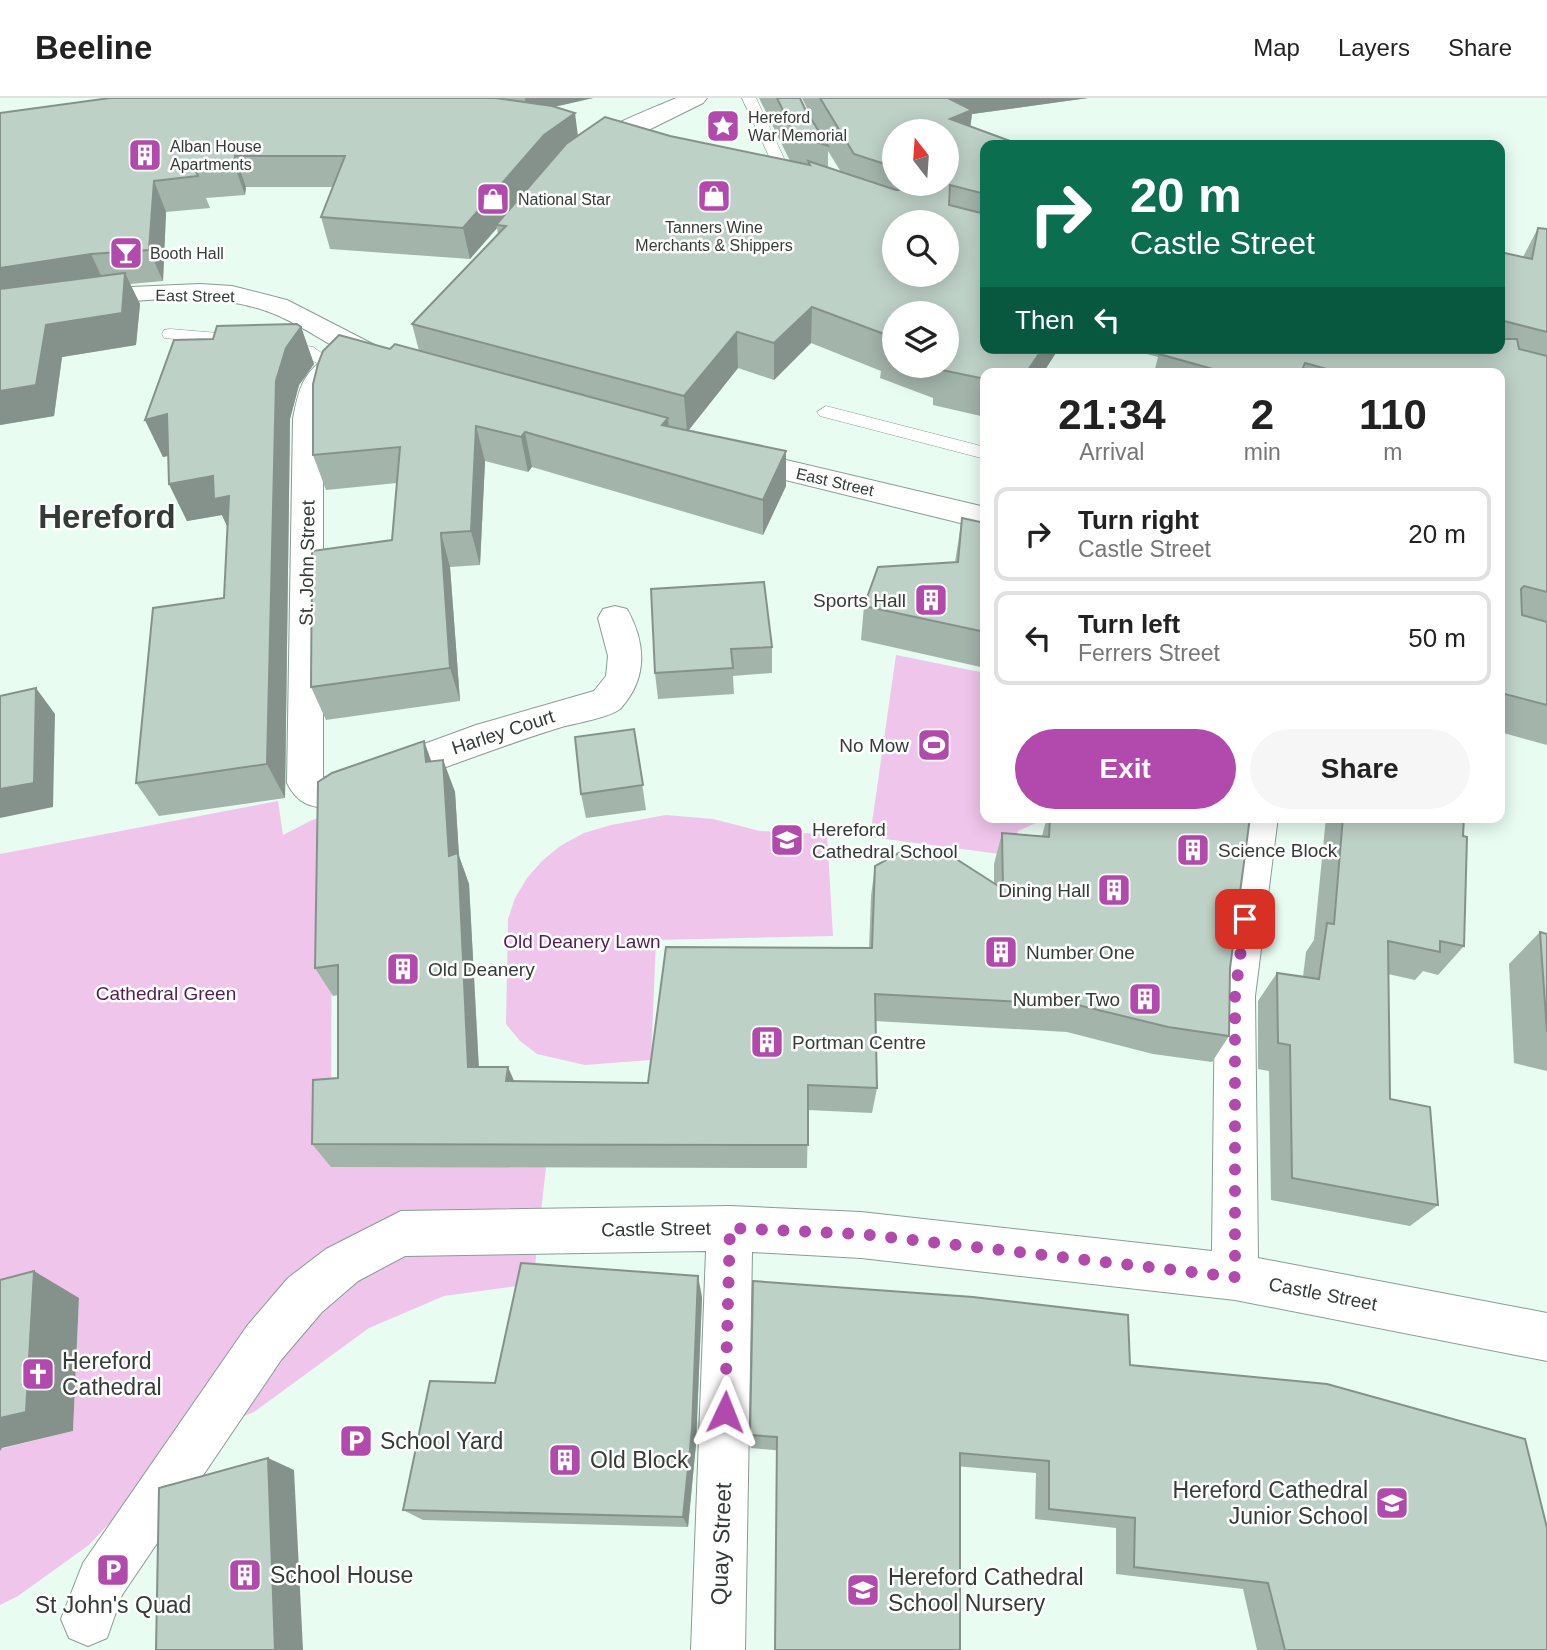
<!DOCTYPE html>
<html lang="en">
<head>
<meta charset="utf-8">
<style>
  body { margin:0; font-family:Arial,sans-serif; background:#f6f6f6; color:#222; height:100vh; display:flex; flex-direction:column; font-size:26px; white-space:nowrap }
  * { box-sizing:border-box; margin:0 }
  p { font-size:23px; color:#767676 }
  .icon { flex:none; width:38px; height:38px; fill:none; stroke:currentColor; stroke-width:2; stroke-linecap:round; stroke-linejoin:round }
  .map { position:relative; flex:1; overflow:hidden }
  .details { position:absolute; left:980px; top:270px; width:525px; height:455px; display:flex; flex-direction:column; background:#fff; border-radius:14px; box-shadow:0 4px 18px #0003 }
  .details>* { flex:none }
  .banner { position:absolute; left:980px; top:42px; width:525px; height:214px; border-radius:14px; box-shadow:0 4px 18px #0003; background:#0b6e4f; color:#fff; overflow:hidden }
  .needle { width:46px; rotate:343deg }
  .fabs { position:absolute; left:882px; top:21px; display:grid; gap:14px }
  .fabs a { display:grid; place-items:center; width:77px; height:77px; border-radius:50%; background:#fff; box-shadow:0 4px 18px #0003; font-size:35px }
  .pin { position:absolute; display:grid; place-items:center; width:60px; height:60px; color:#fff; margin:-30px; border-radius:14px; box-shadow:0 4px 10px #0006 }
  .me { position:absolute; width:77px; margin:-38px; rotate:2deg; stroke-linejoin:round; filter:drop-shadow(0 0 5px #0008) }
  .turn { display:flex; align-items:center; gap:24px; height:147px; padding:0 35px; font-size:32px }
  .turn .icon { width:91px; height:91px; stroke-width:2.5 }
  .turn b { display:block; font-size:49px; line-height:60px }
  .then { display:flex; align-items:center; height:66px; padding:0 35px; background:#0003; gap:14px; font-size:26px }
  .eta { display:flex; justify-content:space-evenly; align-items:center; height:119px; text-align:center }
  .eta b { font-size:42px; font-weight:800; line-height:49px }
  .button { display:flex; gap:14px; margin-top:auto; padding:14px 35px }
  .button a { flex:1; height:80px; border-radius:42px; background:#b249ac; color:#fff; font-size:28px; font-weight:800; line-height:80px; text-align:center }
  .button a+a { background:#f6f6f6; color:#222 }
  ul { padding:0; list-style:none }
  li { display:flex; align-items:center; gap:21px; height:94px; margin:0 14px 10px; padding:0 21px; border:4px solid #e0e0e0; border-radius:14px }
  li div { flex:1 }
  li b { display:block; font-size:26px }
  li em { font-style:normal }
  header { display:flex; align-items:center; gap:42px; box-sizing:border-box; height:98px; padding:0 35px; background:#fff; border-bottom:2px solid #e0e0e0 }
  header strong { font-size:33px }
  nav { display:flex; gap:38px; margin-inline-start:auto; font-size:24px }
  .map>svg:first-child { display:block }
</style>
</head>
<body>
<header>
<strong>Beeline</strong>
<nav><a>Map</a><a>Layers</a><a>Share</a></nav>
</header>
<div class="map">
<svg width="1547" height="1552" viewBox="0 0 1547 1552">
  <rect width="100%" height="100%" fill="#e8fcf2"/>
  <!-- green -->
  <g fill="#f0c5eb">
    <path d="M896 557 985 575V719H1049L1018 733 1015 758 870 739Z"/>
    <path d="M278 703 283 737 312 722 332 717 331 1069H546L533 1186 444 1198 369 1230 254 1314 174 1346 143 1389 89 1447 18 1498 0 1507V1351L73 1333 79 1201 0 1219V756Z"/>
    <path d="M666 717 713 721 760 733 827 736 833 838 656 842 651 962 585 967 537 956 520 943 506 926 508 821 515 800 527 780 542 763 560 748 584 735 611 727Z"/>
  </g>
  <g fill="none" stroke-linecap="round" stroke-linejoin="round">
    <defs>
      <g id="lane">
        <path d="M742 0H756L795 84 793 87H783L781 84Z"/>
        <path d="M170 231 243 237 251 242 243 247 164 240 162 236 164 232Z"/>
        <path d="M280 243 313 249 340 268 332 273 302 257 274 252 272 248Z"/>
        <path d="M826 308 985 349V361L820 318 817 314Z"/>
      </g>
      <g id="street">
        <path d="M676 0H707L703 5 598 57 589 59 580 57 577 52C589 34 654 10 676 0Z"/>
        <path d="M200 186 232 188 287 202 394 257 398 263 394 269 384 272 360 263C332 281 328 289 323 321V679L331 680 476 627 594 593 606 578 608 558 598 520 603 511 615 508 627 511C646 545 648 580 621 610 612 619 578 625 565 628 486 652 410 684 332 710 310 710 297 705 287 685L293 321C300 283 305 272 338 251 312 236 286 218 257 210 179 188 78 211 0 222V206L131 189Z"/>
        <path d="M735 350 985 409V431L724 367 720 360 724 353Z"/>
        <path d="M1240 719H1278L1255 898 1258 1160 1547 1215V1263L1235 1202 861 1160 752 1154 745 1552H691L706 1153 405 1158 358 1183 322 1214 281 1262 122 1497 107 1540 88 1548 69 1540 61 1521 83 1465 247 1228 288 1180 326 1151 401 1113 730 1108 861 1114 1212 1153 1215 898Z"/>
      </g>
    </defs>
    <!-- lane casing -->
    <use href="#lane" stroke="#8a9c93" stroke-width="1"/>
    <!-- street casing -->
    <use href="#street" stroke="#8a9c93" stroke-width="2"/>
    <!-- lane -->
    <use href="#lane" fill="#fff" fill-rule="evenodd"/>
    <!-- street -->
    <use href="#street" fill="#fff" fill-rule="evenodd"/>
  </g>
  <!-- wall -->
  <g fill="#a3b4ab" fill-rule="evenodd">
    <path d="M110 0H593L554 9 578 37 670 38 790 63 759 0H800L813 23 802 0H1088L972 16 970 29 985 47V250H1059L1043 275H985V319L933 307V300L880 280 881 273 811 245 774 282 738 270 689 332 786 388 763 437 532 369 528 374 485 363 480 467 450 469 460 603 326 622 311 589 392 442 397 385 326 392 313 357 390 251 419 253 412 226 498 137 497 130 470 161 330 151 321 119 333 89H246L245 97 206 100 210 110 166 114 163 183 130 186 140 206 136 247 62 259 54 318 0 327ZM894 33 947 86H894ZM828 53 841 74 828 70ZM894 215 947 268H894Z"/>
    <path d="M1538 130 1547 131V647L1500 634V275H1154L1158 259 1125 250H1500V154L1523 159Z"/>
    <path d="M301 229 314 266 299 287 290 321 285 700 159 718 136 685 224 500 228 430 222 417 187 423 169 386 168 358 163 359 145 322 213 241Z"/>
    <path d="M962 420 985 425V570L861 542 864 508 955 464Z"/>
    <path d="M651 491 772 549V575L733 578 734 596 658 601 655 575Z"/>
    <path d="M634 631 646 712 586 720 581 696Z"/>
    <path d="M424 643 431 664 443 662 455 694 459 758 469 786 479 969 514 983 648 985 869 850 871 798 875 768 994 785V766L1002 735 1042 738 1047 719H1250L1230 870 1229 938 1212 964 1153 956 1067 934 875 923 877 990 872 1015 808 1012 807 1070 331 1069 312 1046 338 980V897L333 898 315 870Z"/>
    <path d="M1326 719H1464L1463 738 1464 848 1438 877 1423 873 1415 882 1388 876 1390 1001 1438 1107 1410 1128 1271 1102 1269 973 1258 971V903L1277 875 1303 879 1306 854 1314 842Z"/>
    <path d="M1540 834 1547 836V973L1514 965 1509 866Z"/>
    <path d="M702 1199 696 1346 688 1429 423 1422 403 1412 495 1285Z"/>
    <path d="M1130 1267 1547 1552H1257L1243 1491 1116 1476V1430L1035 1421 1036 1375 751 1350 750 1337Z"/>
  </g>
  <!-- shaded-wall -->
  <g fill="#85928b">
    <path d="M525 0H593L527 15Z"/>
    <path d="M920 0H1088L972 16 968 48Z"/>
    <path d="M575 15 579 46 496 127 497 130 470 161 463 130 544 37Z"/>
    <path d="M235 58 246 89 245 97 234 66Z"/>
    <path d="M154 83 166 114 163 183 149 152Z"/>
    <path d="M91 156 106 188 0 204V170Z"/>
    <path d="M125 175 140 206 136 247 62 259 54 318 0 327V293L46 227Z"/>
    <path d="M812 209 811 245 774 282V245Z"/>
    <path d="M301 229 314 266 299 287 290 321 285 700 267 666 276 283 286 250Z"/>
    <path d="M737 234 738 270 687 334 684 298Z"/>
    <path d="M1043 250H1059L1043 275H1026Z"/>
    <path d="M167 316 185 354 163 359 145 322Z"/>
    <path d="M668 320 671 355 662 327Z"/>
    <path d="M476 328 485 363 480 467 471 433Z"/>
    <path d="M525 334 532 369 528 374 521 339Z"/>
    <path d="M786 353V388L763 437V402Z"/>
    <path d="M213 378 229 398 231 437 222 417 187 423 169 386Z"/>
    <path d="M441 435 450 469 460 603 450 570Z"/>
    <path d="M36 590 55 616 53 709 0 720V691Z"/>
    <path d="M424 643 436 676 426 664Z"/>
    <path d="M443 662 455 694 459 758 469 786 480 994 468 969 449 758Z"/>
    <path d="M508 969 519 994 506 983Z"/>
    <path d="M34 1173 79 1200 73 1333 2 1350 0 1353V1320Z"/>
    <path d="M698 1178 702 1199 696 1346 688 1429 683 1419Z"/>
    <path d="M268 1360 294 1372 303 1552H275Z"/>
  </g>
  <!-- building -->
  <g fill="#bed1c7" stroke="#85928b" stroke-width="2" fill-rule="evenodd">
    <path d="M110 0H495L552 8 575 15 544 37 463 130 321 119 345 58H235L234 66 194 69 198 78 154 83 149 152 91 156 0 170V15Z"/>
    <path d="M777 0H800L805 11 828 48 795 37Z"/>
    <path d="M820 0H948L972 12 950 21 1021 47H985V96L950 87 949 107 985 116V250H1043L1026 275H985V281L937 271 938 268H947V215H894V248L883 244 884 236 812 209 774 245 737 234 684 298 412 226 506 128 496 127 566 46 605 19 670 38 810 67 808 63 896 92 932 90 934 86H947V33H894V69L854 56ZM894 124H947V177H894Z"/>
    <path d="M1538 130 1547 131V234L1500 222V154L1532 161Z"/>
    <path d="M125 175 122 215 46 227 36 287 0 293V191Z"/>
    <path d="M297 226 301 229 286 250 276 283 267 666 136 685 153 510 224 500 229 398 214 401 213 378 169 386 167 316 145 322 174 242 213 241 217 228Z"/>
    <path d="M339 237 390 251 395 246 668 320 662 327 786 353 763 402 525 334 521 339 476 328 471 433 441 435 450 570 311 589 312 453 392 442 400 349 313 357V286L318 266 323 253Z"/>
    <path d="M1500 241H1517L1519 251 1547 258V494L1524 488 1521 491 1522 517 1547 524V607L1501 595 1500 608V275H1341L1305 265 1301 275H1227L1159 256 1162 250H1500Z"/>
    <path d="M962 420 985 425V534L864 508 878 469 958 464Z"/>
    <path d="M764 484 772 549 731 551 733 570 655 575 651 491Z"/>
    <path d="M36 590 34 685 0 691V598Z"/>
    <path d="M634 631 643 687 581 696 575 639Z"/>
    <path d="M424 643 426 664 443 662 449 758 458 755 468 969H508L506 983 648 985 666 849 872 850 875 768 906 751 939 750 1003 791 1002 735 1049 739 1050 719H1250L1230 870 1229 938 1168 929 1078 907 875 896 877 990 808 987V1047L312 1046 313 982 338 980V867L315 870 318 684 332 675Z"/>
    <path d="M1343 719H1464L1463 738 1467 739 1464 848 1440 843V854L1388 843 1390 1001 1430 1009 1438 1107 1292 1080 1290 947 1278 945 1277 875 1319 881 1327 825 1334 826Z"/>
    <path d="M1540 834 1547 836V934Z"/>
    <path d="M521 1165 698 1178 692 1331 683 1419 403 1412 430 1283 495 1285Z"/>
    <path d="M34 1173 26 1314 0 1320V1182Z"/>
    <path d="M753 1183 973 1199 1128 1217 1130 1267 1327 1286 1525 1341 1547 1430V1552H1285L1268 1485 1134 1469 1135 1420 1049 1411V1363L960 1355V1552H775L777 1339 750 1337Z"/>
    <path d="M268 1360 275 1552H156L159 1390Z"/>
  </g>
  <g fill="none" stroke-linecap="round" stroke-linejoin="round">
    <!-- route -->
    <path stroke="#b249ac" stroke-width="12" stroke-dasharray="0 21.6" d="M725 1314 730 1130 861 1136 1235 1179V898L1245 821"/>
  </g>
  <!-- icons -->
  <defs>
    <symbol id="sight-square" viewBox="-11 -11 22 22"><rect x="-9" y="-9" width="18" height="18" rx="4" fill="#b249ac" stroke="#fff"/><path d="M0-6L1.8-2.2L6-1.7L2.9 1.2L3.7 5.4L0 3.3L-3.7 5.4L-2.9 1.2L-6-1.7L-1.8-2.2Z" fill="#fff"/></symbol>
    <symbol id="building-square" viewBox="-11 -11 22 22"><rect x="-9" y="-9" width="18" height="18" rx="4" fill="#b249ac" stroke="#fff"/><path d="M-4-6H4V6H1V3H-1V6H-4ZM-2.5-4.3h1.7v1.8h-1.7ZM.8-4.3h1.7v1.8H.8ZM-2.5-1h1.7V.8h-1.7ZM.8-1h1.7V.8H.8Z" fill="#fff"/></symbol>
    <symbol id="shop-square" viewBox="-11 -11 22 22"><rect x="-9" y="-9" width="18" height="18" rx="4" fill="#b249ac" stroke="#fff"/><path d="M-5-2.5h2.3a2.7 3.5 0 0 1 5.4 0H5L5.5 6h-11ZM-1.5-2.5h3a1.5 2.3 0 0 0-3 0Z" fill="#fff"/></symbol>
    <symbol id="bar-square" viewBox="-11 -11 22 22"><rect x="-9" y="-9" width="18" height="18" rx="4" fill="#b249ac" stroke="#fff"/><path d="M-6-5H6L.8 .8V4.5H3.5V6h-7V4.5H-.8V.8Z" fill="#fff"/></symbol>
    <symbol id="stadium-square" viewBox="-11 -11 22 22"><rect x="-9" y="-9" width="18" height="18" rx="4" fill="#b249ac" stroke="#fff"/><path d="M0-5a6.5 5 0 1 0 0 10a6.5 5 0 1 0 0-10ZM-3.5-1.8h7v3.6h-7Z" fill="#fff"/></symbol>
    <symbol id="school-square" viewBox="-11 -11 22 22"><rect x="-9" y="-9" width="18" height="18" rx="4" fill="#b249ac" stroke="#fff"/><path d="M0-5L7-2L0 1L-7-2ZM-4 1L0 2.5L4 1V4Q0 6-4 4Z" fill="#fff"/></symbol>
    <symbol id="church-square" viewBox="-11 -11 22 22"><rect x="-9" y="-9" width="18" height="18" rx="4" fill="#b249ac" stroke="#fff"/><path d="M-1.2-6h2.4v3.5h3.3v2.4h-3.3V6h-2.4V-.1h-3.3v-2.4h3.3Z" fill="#fff"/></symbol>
    <symbol id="parking-square" viewBox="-11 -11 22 22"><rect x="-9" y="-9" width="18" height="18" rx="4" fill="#b249ac" stroke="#fff"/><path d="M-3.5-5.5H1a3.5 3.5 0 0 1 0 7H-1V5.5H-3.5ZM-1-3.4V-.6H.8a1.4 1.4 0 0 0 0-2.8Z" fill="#fff"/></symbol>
  </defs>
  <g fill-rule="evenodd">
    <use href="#sight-square" x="704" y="9" width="38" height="38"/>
    <use href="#building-square" x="126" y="38" width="38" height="38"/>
    <use href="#shop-square" x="695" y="79" width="38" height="38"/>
    <use href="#shop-square" x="474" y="82" width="38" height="38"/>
    <use href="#bar-square" x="107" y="136" width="38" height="38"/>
    <use href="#building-square" x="912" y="483" width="38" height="38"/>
    <use href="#stadium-square" x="915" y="628" width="38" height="38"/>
    <use href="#school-square" x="768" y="723" width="38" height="38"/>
    <use href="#building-square" x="1174" y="733" width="38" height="38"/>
    <use href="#building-square" x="1095" y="773" width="38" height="38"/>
    <use href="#building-square" x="982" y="835" width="38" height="38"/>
    <use href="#building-square" x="384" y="852" width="38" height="38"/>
    <use href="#building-square" x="1126" y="882" width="38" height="38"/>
    <use href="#building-square" x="748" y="925" width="38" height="38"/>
    <use href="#church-square" x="19" y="1257" width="38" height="38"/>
    <use href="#parking-square" x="337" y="1324" width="38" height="38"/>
    <use href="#building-square" x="546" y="1343" width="38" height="38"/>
    <use href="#school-square" x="1373" y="1386" width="38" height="38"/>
    <use href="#parking-square" x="94" y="1453" width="38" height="38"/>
    <use href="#building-square" x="226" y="1458" width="38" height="38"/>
    <use href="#school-square" x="844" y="1473" width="38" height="38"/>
  </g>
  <g text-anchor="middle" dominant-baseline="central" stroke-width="5" stroke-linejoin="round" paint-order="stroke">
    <!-- far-poi labels -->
    <g font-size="16" fill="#343c38" stroke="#fff" text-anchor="start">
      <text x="748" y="19">Hereford<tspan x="748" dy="18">War Memorial</tspan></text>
      <text x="170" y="48">Alban House<tspan x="170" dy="18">Apartments</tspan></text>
      <text x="518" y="101">National Star</text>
      <text x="714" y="129" text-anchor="middle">Tanners Wine<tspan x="714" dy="18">Merchants &amp; Shippers</tspan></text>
      <text x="150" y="155">Booth Hall</text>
    </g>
    <!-- far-street labels -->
    <g font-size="16" fill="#343c38" stroke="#fff">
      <text transform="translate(195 198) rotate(1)">East Street</text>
      <text transform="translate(835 384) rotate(13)">East Street</text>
    </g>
    <!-- street labels -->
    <g font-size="19" fill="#343c38" stroke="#fff">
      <text transform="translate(307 465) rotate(-89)">St. John Street</text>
      <text transform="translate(503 634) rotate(-18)">Harley Court</text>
      <text transform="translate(656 1131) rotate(-1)">Castle Street</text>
      <text transform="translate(1323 1196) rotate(11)">Castle Street</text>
    </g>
    <!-- poi labels -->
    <g font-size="19" fill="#343c38" stroke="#fff" text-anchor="start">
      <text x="906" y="502" text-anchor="end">Sports Hall</text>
      <text x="909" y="647" text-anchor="end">No Mow</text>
      <text x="812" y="731">Hereford<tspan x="812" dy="22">Cathedral School</tspan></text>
      <text x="1218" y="752">Science Block</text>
      <text x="1090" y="792" text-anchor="end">Dining Hall</text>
      <text x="1026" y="854">Number One</text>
      <text x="428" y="871">Old Deanery</text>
      <text x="1120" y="901" text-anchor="end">Number Two</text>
      <text x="792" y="944">Portman Centre</text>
    </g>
    <!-- park labels -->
    <g font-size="19" fill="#541d51" stroke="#fff">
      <text x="582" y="843">Old Deanery Lawn</text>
      <text x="166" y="895">Cathedral Green</text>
    </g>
    <!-- near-poi labels -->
    <g font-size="23" fill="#343c38" stroke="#fff" text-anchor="start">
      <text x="62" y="1263">Hereford<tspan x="62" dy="26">Cathedral</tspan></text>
      <text x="380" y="1343">School Yard</text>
      <text x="590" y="1362">Old Block</text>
      <text x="1368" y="1392" text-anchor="end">Hereford Cathedral<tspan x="1368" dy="26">Junior School</tspan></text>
      <text x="270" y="1477">School House</text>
      <text x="888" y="1479">Hereford Cathedral<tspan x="888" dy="26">School Nursery</tspan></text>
      <text x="113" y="1507" text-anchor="middle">St John's Quad</text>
    </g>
    <!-- near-street labels -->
    <g font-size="23" fill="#343c38" stroke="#fff">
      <text transform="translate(721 1446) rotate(-88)">Quay Street</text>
    </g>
    <!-- town labels -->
    <g font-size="33" font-weight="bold" fill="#343c38" stroke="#fff">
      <text x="107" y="418">Hereford</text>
    </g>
  </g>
</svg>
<div class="fabs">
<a><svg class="needle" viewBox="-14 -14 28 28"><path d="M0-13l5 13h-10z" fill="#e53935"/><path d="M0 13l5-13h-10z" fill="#767676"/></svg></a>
<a><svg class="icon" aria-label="search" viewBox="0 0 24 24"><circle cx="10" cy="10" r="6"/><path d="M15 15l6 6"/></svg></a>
<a><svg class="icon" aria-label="layers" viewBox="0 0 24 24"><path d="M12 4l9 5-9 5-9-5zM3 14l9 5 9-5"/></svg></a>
</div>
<div class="pin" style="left:1245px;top:821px;background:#d93025"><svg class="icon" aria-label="arrive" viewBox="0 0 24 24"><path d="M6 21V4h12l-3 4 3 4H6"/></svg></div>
<svg class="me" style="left:725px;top:1314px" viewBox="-20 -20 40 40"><path d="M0-17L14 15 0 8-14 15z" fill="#b249ac" stroke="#fff" stroke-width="4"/></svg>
<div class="banner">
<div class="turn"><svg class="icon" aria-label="right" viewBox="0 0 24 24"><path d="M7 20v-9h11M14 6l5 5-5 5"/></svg><div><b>20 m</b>Castle Street</div></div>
<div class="then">Then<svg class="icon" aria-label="left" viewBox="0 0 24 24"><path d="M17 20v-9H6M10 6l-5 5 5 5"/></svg></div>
</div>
<section class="details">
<div class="eta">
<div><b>21:34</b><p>Arrival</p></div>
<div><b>2</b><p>min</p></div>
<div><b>110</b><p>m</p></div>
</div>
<ul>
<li><svg class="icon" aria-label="right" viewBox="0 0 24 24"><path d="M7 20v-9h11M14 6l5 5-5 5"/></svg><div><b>Turn right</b><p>Castle Street</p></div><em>20 m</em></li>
<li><svg class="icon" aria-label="left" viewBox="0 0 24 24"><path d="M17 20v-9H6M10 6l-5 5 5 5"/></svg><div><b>Turn left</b><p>Ferrers Street</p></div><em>50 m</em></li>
</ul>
<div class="button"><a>Exit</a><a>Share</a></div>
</section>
</div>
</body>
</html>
